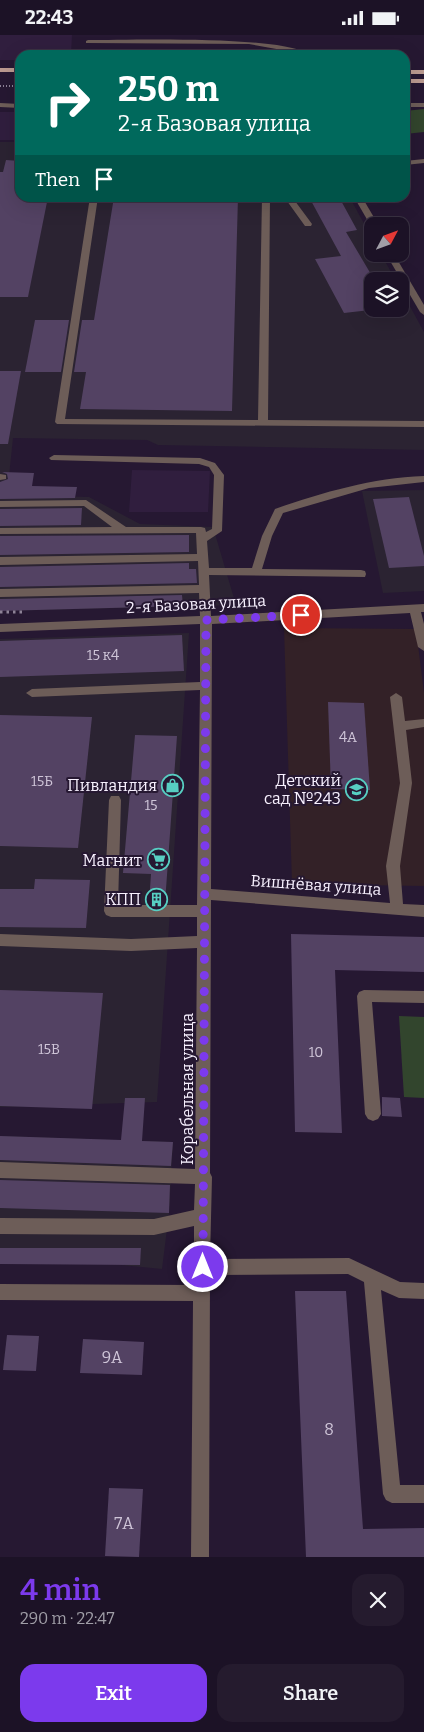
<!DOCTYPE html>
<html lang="en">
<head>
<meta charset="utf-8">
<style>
  body { margin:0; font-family:Bitter,serif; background:#251b2e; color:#f1f3f6; height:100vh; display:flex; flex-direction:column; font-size:19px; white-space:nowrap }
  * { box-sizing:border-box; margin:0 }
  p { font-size:16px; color:#a09ea7 }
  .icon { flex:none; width:28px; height:28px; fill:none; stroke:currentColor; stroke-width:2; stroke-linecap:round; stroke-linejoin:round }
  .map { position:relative; height:1522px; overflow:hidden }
  .drawer { display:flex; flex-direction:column; background:#1c1226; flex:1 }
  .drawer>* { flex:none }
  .guide { position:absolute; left:15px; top:15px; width:395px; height:152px; border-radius:15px; box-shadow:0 5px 20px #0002,0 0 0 1px #3a3243; background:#00695c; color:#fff; overflow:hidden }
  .needle { width:32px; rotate:49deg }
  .tools { position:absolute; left:364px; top:182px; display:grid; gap:10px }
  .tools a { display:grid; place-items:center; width:45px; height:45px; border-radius:10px; background:#1c1226; box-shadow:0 5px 20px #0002,0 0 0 1px #3a3243; font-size:25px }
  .pin { position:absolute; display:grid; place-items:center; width:42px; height:42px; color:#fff; margin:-21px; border:2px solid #fff; border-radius:50%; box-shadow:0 1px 5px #0007 }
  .me { position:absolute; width:55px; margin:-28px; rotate:0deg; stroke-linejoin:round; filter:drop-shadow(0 0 4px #0008) }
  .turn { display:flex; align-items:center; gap:18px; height:105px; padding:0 20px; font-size:22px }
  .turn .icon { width:65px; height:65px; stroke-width:2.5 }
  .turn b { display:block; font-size:35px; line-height:42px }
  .then { display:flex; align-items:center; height:48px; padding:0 20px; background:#0003; gap:10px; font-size:19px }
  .round { display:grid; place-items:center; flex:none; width:52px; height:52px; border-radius:15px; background:#251b2e }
  .summary { display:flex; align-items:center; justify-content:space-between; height:85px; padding:0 20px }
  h1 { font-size:30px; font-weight:600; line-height:38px; color:#7c3aed }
  .primary-button { display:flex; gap:10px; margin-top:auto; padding:10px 20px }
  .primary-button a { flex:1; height:58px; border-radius:15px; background:#7c3aed; color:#fff; font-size:20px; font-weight:600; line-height:58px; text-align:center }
  .primary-button a+a { background:#251b2e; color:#f1f3f6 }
  .status { display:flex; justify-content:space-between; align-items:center; height:35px; padding:0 25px; background:#1c1226; direction:ltr }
  .status svg { height:14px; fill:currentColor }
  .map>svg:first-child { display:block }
</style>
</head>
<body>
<div class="status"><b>22:43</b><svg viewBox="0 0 49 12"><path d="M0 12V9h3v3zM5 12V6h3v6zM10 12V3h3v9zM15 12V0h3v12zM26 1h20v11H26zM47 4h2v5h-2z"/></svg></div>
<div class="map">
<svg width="424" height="1522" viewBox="0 0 424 1522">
  <rect width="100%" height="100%" fill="#261832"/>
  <!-- built -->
  <g fill="#301e3e">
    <path d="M0 0H72L71 20H20V25H0Z"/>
    <rect x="0" y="77" width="20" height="28"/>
    <path d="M132 435 210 436 208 477H129Z"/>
  </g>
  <!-- industrial -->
  <g fill="#2b2332">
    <path d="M0 107H20V162L350 163 372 203V219H381L396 246H372V274H400V253L424 297V415L158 410 147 405 13 403 7 460 89 462 140 489 213 492 236 570 0 576Z"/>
    <path d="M424 455V556L383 558 362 456Z"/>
    <path d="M189 598 157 1067 0 1072V604Z"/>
    <path d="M0 1101 173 1107 169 1178 162 1234 0 1218Z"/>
  </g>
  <!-- education -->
  <path fill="#332127" d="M284 593 416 594 424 658V851L292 849Z"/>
  <!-- green -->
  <g fill="#32452d">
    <path d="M424 74V97L405 99V76Z"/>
    <path d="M399 981 424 982V1063L404 1062Z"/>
  </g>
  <!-- building -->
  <g fill="#534263">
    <path d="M6 125 20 126V162H48L28 262H0V137H3Z"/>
    <path d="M114 162H238L232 376 80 374 86 337H74L82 285H94Z"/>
    <path d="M309 162H339L357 195 346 197 375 246H372V274H379L344 278 315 224 341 221Z"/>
    <path d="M35 285H69L61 337H25Z"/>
    <path d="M0 336H21L8 409H0Z"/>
    <path d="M2 437 34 438 32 451 77 452 75 463 0 464V447L8 444 7 439Z"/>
    <path d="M409 462 424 521V531L389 533 373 464Z"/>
    <path d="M82 473 81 490 0 491V474Z"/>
    <path d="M189 500V517L0 520V501Z"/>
    <path d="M189 528V534H196L197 548 0 552V532Z"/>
    <path d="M182 560 183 571 0 576V564Z"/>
    <path d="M182 600 184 636 0 642V606Z"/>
    <path d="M328 667 364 668 370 755 331 754Z"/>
    <path d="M0 680 92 682 78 813 0 811Z"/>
    <path d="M135 700 177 701 165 868H149L151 839 123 838Z"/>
    <path d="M35 844 90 845 86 893 0 892V854H34Z"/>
    <path d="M291 899 424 902V937L335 935 342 1098 295 1097Z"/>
    <path d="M0 955 103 958 92 1074 0 1071Z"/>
    <path d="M382 1062 400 1063 402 1082 382 1081Z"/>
    <path d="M125 1063H145L142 1106 173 1107 171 1131 0 1125V1101L121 1105Z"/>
    <path d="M0 1145 170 1150 169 1178 0 1173Z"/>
    <path d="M0 1213H141L140 1230 0 1229Z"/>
    <path d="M295 1256H346L363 1494 424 1493V1522H306Z"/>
    <path d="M7 1300 39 1301 36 1336 3 1335Z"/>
    <path d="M83 1304 144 1307 142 1340 80 1338Z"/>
    <path d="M109 1453 143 1454 139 1522 105 1521Z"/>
  </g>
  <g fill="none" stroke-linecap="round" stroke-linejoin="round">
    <!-- path-far1 -->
    <path stroke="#8d8296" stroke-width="2" stroke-dasharray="1 2" stroke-linecap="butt" d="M0 51H20"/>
    <!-- path -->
    <path stroke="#8d8296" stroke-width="3" stroke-dasharray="2.5 4" stroke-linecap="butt" d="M0 577H24"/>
    <!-- minor -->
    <g fill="#6d5d58" fill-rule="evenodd">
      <path d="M88 5C130 5 283 0 310 20L249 9 86 8V6Z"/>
      <path d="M323 17 328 20H320Z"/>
      <path d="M0 68 20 69V73L0 72Z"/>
      <rect x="405" y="68" width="19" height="4"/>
      <path d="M424 124V128L405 130V126Z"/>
      <path d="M90 162H98L65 384 258 385 262 162H270L268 385 424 386V392L57 389 55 387Z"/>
      <path d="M287 162H295V166L312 189 311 191H305L287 166Z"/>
      <path d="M354 162H362L379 191 372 193Z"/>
      <path d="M386 219H394L424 270V280L420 277Z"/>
      <path d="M54 420 200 423 215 428 224 440 222 496 207 506 209 533H252L262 501 275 474C324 457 372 443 424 441V447L369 453 283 478 272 501 262 534 361 535 365 536 366 539 365 542 209 540 211 581 424 569V577H421L424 589V616L418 612 410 578 212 589 211 854 390 868 386 831 400 748 390 662 396 658 402 662 405 686 424 684V692L406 695 412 748 400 831 403 869 424 870V882L211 865 210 1138 212 1142 210 1224 349 1223 400 1247 424 1248V1264L399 1263 381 1255 400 1450H424V1468H392L386 1465 383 1459 364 1247 348 1239 210 1240 209 1522H191L193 1266 0 1265V1249L194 1250V1191L154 1200 0 1199V1183L154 1184 194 1175 195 1149 0 1143V1127L195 1134 197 913 131 916 0 911V899L131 904 197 901V882H111L106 880 104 876 109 765 111 761H119L121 765 118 870H197L200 655 32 662 26 658 32 654 200 647V589L0 597V589L200 581 199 558 0 562V554L199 550 198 526 0 530V522L197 519 196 498 0 499V493L112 492 84 471 0 472V466L86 465 126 492H201L205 493 206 497 212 494 214 440 209 432 199 429 51 425 49 423Z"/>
      <path d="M0 439 6 440V444L0 445Z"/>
      <path d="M364 955 424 956V968L372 967 381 1079 378 1084 373 1086 368 1084 365 1079 357 961 359 957Z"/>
    </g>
    <!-- major -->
    <g fill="#bb9a90" fill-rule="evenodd">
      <rect x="0" y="33" width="20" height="4"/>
      <rect x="405" y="35" width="19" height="4"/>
      <rect x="405" y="44" width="19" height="4"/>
    </g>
  </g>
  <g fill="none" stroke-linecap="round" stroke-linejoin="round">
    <!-- route -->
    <path stroke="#7c3aed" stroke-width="9" stroke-dasharray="0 16.2" d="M203 1232 206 585 301 580"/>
  </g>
  <!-- icons -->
  <defs>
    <symbol id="shop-ring" viewBox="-11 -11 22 22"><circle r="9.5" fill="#261832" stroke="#57cec2" stroke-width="1.5"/><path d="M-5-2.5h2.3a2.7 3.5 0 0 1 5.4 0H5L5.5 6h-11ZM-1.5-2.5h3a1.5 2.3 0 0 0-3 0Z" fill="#57cec2"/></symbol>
    <symbol id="school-ring" viewBox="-11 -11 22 22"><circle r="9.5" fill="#261832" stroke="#57cec2" stroke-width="1.5"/><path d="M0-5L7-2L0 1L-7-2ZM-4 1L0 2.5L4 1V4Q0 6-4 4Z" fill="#57cec2"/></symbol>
    <symbol id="supermarket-ring" viewBox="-11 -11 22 22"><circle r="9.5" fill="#261832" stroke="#57cec2" stroke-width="1.5"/><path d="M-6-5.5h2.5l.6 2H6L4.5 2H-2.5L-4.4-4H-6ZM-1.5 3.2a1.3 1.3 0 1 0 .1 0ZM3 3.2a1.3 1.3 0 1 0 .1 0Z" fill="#57cec2"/></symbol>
    <symbol id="building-ring" viewBox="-11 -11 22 22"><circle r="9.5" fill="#261832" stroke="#57cec2" stroke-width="1.5"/><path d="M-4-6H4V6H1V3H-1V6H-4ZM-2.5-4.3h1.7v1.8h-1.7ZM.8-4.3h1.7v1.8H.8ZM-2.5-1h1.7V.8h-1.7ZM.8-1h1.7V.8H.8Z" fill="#57cec2"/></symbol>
  </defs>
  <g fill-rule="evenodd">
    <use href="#shop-ring" x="160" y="738" width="25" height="25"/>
    <use href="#school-ring" x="344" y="742" width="25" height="25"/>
    <use href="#supermarket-ring" x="146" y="812" width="25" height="25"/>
    <use href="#building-ring" x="144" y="852" width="25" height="25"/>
  </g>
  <g text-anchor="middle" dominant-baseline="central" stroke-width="4" stroke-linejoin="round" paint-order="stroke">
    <!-- number labels -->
    <g font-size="14" fill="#cfc5d8">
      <text x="103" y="620">15 к4</text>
      <text x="348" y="702">4А</text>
      <text x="42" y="746">15Б</text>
      <text x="151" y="770">15</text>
      <text x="49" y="1014">15В</text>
      <text x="316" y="1017">10</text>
    </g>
    <!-- street labels -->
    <g font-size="16" fill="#f8f1ff" stroke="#261832">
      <text transform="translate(196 569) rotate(-3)">2-я Базовая улица</text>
      <text transform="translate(316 850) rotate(4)">Вишнёвая улица</text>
      <text transform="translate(187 1054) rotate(-90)">Корабельная улица</text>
    </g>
    <!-- poi labels -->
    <g font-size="16" fill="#f8f1ff" stroke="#261832" text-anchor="end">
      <text x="341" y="745">Детский<tspan x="341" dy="18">сад №243</tspan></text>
      <text x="157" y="750">Пивландия</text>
      <text x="142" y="825">Магнит</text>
      <text x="141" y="864">КПП</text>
    </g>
    <!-- near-number labels -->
    <g font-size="16" fill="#cfc5d8">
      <text x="112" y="1322">9А</text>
      <text x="329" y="1394">8</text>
      <text x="124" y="1488">7А</text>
    </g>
  </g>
</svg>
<div class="tools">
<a><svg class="needle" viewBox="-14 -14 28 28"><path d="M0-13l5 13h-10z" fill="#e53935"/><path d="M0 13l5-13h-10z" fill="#a09ea7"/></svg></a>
<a><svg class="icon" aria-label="layers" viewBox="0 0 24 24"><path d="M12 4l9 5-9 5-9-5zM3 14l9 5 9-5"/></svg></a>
</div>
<div class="pin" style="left:301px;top:580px;background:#d93025"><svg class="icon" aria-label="arrive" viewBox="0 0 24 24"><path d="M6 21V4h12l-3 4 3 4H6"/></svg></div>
<svg class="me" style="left:203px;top:1232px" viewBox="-20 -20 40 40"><circle r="17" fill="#7c3aed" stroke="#fff" stroke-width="3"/><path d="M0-11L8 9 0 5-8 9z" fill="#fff"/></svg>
<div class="guide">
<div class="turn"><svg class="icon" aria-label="right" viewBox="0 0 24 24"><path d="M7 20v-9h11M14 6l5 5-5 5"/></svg><div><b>250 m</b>2-я Базовая улица</div></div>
<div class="then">Then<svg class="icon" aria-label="arrive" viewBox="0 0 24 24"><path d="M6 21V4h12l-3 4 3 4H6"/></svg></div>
</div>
</div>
<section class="drawer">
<div class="summary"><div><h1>4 min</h1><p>290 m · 22:47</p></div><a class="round"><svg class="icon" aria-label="close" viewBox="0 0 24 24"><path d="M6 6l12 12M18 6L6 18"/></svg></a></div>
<div class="primary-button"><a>Exit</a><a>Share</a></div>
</section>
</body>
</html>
